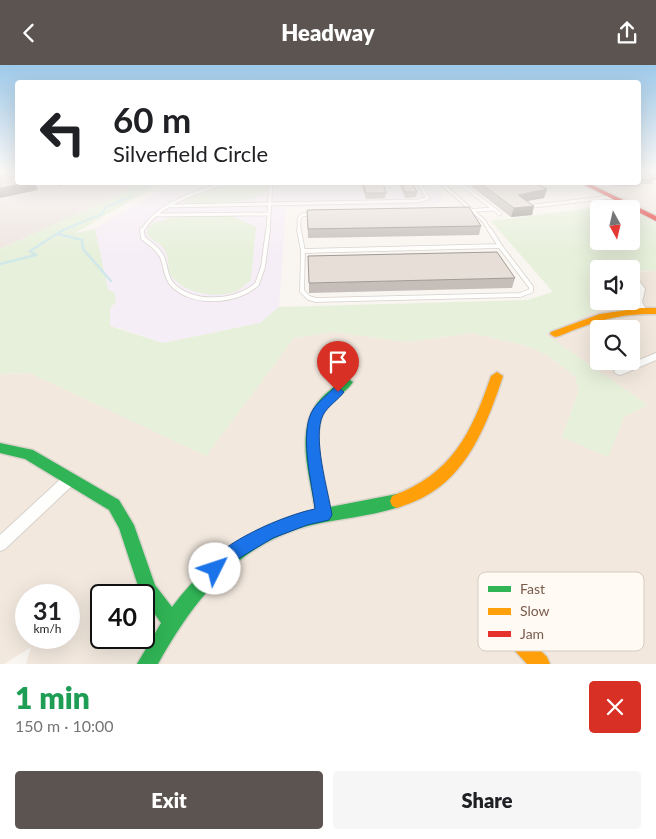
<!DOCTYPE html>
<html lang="en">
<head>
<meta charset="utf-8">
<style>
  body { margin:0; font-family:Lato,sans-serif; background:#f6f6f6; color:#202124; height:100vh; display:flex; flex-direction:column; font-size:19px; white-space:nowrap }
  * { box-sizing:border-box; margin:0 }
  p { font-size:16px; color:#757577 }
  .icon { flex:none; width:28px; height:28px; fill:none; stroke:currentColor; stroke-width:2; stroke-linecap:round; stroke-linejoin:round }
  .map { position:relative; height:599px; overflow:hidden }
  .drawer { display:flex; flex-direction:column; background:#fff; flex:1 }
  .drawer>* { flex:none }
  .guide { position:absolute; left:15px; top:15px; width:626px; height:105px; border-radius:5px; box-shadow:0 5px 20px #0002; background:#fff; color:#202124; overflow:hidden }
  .needle { width:32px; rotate:172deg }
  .controls { position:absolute; left:590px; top:135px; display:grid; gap:10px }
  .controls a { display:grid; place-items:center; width:50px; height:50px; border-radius:5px; background:#fff; box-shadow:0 5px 20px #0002; font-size:25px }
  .speed { position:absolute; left:15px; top:519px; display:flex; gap:10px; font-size:25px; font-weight:700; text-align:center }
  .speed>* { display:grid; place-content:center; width:65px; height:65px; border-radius:50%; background:#fff; box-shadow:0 5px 20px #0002; line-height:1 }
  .speed small { font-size:12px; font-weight:400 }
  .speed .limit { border:2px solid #111; border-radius:8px; background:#fff; color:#111 }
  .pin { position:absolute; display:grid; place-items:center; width:42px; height:42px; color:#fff; margin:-51px -21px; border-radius:50% 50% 50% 0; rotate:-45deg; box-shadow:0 0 5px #0007 }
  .pin .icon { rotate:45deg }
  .me { position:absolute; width:55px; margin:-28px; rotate:49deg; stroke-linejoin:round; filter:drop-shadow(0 0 4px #0008) }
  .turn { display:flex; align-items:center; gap:18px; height:105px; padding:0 15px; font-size:22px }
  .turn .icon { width:65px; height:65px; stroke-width:2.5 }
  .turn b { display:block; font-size:35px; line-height:42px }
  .round { display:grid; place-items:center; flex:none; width:52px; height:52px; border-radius:5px; background:#f6f6f6 }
  .overview { display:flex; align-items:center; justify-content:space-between; height:85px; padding:0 15px }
  h1 { font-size:30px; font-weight:800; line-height:38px; color:#1e9e55 }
  .button { display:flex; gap:10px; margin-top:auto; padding:10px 15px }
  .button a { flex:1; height:58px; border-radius:5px; background:#5c5450; color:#fff; font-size:20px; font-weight:800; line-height:58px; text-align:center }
  .button a+a { background:#f6f6f6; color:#202124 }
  header { display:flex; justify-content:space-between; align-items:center; height:65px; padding:0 15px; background:#5c5450; color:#fff; font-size:22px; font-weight:800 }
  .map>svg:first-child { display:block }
</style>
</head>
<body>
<header><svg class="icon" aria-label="back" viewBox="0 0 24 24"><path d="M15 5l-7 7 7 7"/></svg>Headway<svg class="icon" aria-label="share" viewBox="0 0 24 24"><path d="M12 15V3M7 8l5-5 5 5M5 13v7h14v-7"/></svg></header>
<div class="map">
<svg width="656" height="599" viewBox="0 0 656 599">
  <rect width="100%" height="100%" fill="#f9f5f0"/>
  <!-- residential -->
  <g fill="#f2e8de" fill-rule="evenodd">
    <path d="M639 107H656V149L590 118H639Z"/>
    <path d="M656 206V599H26L31 582 4 599H0V309L30 308 206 390 294 273 334 267 407 277 471 268 524 280 547 290 575 311 579 325 562 372 624 352 648 340 544 269 618 236H631V207ZM599 264H631V296H599ZM26 530H69V572H26ZM101 530H144V572H101Z"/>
  </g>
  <!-- industrial -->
  <path fill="#ede5e0" d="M0 107 18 118H140L94 142 0 184Z"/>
  <!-- education -->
  <path fill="#f6eef6" d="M172 118H433L438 122 442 132 440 138 432 141 286 142 279 242 260 258 163 278 120 263 21 274 0 214 100 161Z"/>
  <!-- green -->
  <g fill="#e7f0db">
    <path d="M140 118H161L75 168 95 164 108 224 115 229 116 237 110 243V261L163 278 260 258 279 242 527 235 553 227 491 156 607 141 621 144H599V176H631L632 146 656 158V206L599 204V236L617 237 545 269 648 340 624 352 608 392 562 372 579 325 575 311 547 290 524 280 471 268 407 277 334 267 294 273 206 391 30 308 0 309V184L94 142Z"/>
    <path d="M231 118H266L269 121 268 125C262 128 256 132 250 134 238 138 193 142 183 136Z"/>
    <path d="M178 151H232L256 162 251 215C246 219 240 225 235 227 214 234 182 228 170 209 168 206 169 202 168 198 168 184 160 178 148 172L147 164 153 158Z"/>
  </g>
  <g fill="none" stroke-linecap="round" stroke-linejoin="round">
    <!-- stream-far1 -->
    <path stroke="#d0e8ea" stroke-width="2" d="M61 166 102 149 106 142 132 131 131 125H141L150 118"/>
    <!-- stream -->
    <g stroke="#d0e8ea" stroke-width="2.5">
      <path d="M58 169 82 175 83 184 111 216"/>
      <path d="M0 199 36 190 30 186 63 165"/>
    </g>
    <defs>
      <g id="lane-far1">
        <path d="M441 118 484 156 490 166"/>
        <path d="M460 118 500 149"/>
        <path d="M170 141 419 136 428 133 419 118"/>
        <path d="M534 141 612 132"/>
        <path d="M466 146 492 144"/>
        <path d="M157 150 269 149"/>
        <path d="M142 166C158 138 196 128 224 118"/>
        <path d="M268 166 271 118"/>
        <path d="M299 166V154L302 150 313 149"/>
      </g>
      <g id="lane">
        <path d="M142 165 143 173C150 179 158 183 162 192 166 200 165 210 171 218 190 241 237 238 257 219L263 202 268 165"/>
        <path d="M299 165 303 186 302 226 309 233 316 235 520 230 531 226V222L500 181"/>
        <path d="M303 186 500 181 490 165"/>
      </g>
      <g id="street">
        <path d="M639 107H642L656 115V119L639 109Z"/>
        <path d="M631 210H635L645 224 642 237 647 246 646 248H640L634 237 637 224 631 216Z"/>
        <path d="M656 288V295L623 309 619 310 614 307 615 305Z"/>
        <path d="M70 409 75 410 76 414 75 418 5 484 0 486V470L65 410Z"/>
      </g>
      <path id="fast" d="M347 313 353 317C346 328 332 334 325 345 310 371 325 415 330 442L397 429 402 431 404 436 402 441C374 451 342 453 312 460 239 477 193 536 158 599H137L161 558 144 534V530H141L119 463 109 445 25 394 0 388V378L33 385 119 435 134 460 155 520 172 542C210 492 253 458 315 445 310 411 295 369 317 338 324 329 334 322 343 314Z"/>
      <g id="slow">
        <path d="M641 243H656V249C618 248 593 257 559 271L555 272 550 269 551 267 600 249Z"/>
        <path d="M497 307 503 311C488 357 468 410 422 433 414 437 405 440 397 443L392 441 390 436 392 431C452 409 471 369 491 311Z"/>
        <path d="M499 547 505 550 547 592 550 599H527L493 562 490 556 493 550Z"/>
      </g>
      <path id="jam" d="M581 118H588L656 151V156Z"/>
    </defs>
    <!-- lane-far1 casing -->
    <use href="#lane-far1" stroke="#d7d1cb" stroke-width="4.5"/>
    <!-- lane casing -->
    <use href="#lane" stroke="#d7d1cb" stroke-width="5.5"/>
    <!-- street casing -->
    <use href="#street" stroke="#d7d1cb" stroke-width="2"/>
    <!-- fast casing -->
    <use href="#fast" stroke="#d9d2cb" stroke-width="3"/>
    <!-- slow casing -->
    <use href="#slow" stroke="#d9d2cb" stroke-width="3"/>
    <!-- jam casing -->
    <use href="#jam" stroke="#d9d2cb" stroke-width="3"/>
    <!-- lane-far1 -->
    <use href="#lane-far1" stroke="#fefefd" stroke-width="3"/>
    <!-- lane -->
    <use href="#lane" stroke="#fefefd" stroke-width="4"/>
    <!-- street -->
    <use href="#street" fill="#fefefd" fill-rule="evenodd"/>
    <!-- fast -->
    <use href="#fast" fill="#30b455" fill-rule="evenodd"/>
    <!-- slow -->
    <use href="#slow" fill="#ff9f0a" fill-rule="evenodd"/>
    <!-- jam -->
    <use href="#jam" fill="#e5322d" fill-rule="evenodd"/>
  </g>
  <!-- wall -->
  <g fill="#c6bfb9">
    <path d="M639 107 655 114 652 119H641L640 122 613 121 610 118H639Z"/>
    <path d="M642 107H656V113Z"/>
    <path d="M361 118H383L386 128 385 133 366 134Z"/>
    <path d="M399 118H412L417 127 416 132 405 133Z"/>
    <path d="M467 118H535L547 124 544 133 527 136 534 141 532 150 511 152Z"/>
    <path d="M307 145 481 161 479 170 308 173Z"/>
    <path d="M515 213 512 223 309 228V218Z"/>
  </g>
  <!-- shaded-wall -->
  <g fill="#a19b96">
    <path d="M28 118H35L38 125 0 133V123Z"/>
    <path d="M57 118H74L58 121Z"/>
    <path d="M77 118H84L78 120Z"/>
    <path d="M547 124 544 133 516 138 518 130Z"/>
    <path d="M534 141 532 150 511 152 514 143Z"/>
  </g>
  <!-- building -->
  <g fill="#e6ded7" stroke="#a19b96">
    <path d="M0 107H18V118H28L0 123Z"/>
    <path d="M639 107H642L655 114 639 115Z"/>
    <path d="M363 118H383L386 128H366Z"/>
    <path d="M402 118H412L417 127H405Z"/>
    <path d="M480 118H535L547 124 518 130 534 141 514 143Z"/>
    <path d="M469 142 481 161 308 164 307 145Z"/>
    <path d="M497 187 515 213 309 218 308 191Z"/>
  </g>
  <!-- sky -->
  <linearGradient id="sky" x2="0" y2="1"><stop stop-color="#9ec9e9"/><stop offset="0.56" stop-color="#fcfaf8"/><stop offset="1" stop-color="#fcfaf8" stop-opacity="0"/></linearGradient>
  <rect width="656" height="190" fill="url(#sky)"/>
  <!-- route -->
  <path fill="#1a73e8" stroke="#114b97" d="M338 322 344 327C338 335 328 341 323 350 312 372 328 425 332 450L329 455 307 460 273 473 241 492 215 512 209 510 206 504C217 478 288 449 315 444 312 418 298 365 314 343 319 336 327 330 333 324Z"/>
  <!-- legend -->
  <rect x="478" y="507" width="166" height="79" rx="8" fill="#fffaf3" stroke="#d7cbc1" stroke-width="1"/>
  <rect x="488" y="521" width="23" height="6" fill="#30b455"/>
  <rect x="488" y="543" width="23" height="7" fill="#ff9f0a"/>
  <rect x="488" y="566" width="23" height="6" fill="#e5322d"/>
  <g font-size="14" fill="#7a5c4d">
    <text x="520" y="529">Fast</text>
    <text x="520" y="551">Slow</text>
    <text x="520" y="574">Jam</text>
  </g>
</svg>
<div class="controls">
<a><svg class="needle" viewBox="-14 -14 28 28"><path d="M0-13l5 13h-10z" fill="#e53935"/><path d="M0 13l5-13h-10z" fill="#757577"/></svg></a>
<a><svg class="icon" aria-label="sound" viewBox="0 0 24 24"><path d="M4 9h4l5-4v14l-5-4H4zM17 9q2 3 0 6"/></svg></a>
<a><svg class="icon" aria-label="search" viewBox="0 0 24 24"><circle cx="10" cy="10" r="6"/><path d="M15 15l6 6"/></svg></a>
</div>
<div class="speed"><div>31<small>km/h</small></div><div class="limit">40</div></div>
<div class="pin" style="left:338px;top:327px;background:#d93025"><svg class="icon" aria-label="arrive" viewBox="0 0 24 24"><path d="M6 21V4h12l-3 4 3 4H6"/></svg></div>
<svg class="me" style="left:215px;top:504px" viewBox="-20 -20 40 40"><circle r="19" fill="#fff"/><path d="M0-13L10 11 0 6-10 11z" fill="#1a73e8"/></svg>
<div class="guide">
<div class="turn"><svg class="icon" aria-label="left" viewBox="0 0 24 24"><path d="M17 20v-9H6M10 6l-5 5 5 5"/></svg><div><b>60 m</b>Silverfield Circle</div></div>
</div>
</div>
<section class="drawer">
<div class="overview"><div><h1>1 min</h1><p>150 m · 10:00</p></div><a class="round" style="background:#d93025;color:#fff"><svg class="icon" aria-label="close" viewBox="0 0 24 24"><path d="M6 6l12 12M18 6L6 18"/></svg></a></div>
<div class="button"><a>Exit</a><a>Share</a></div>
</section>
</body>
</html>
